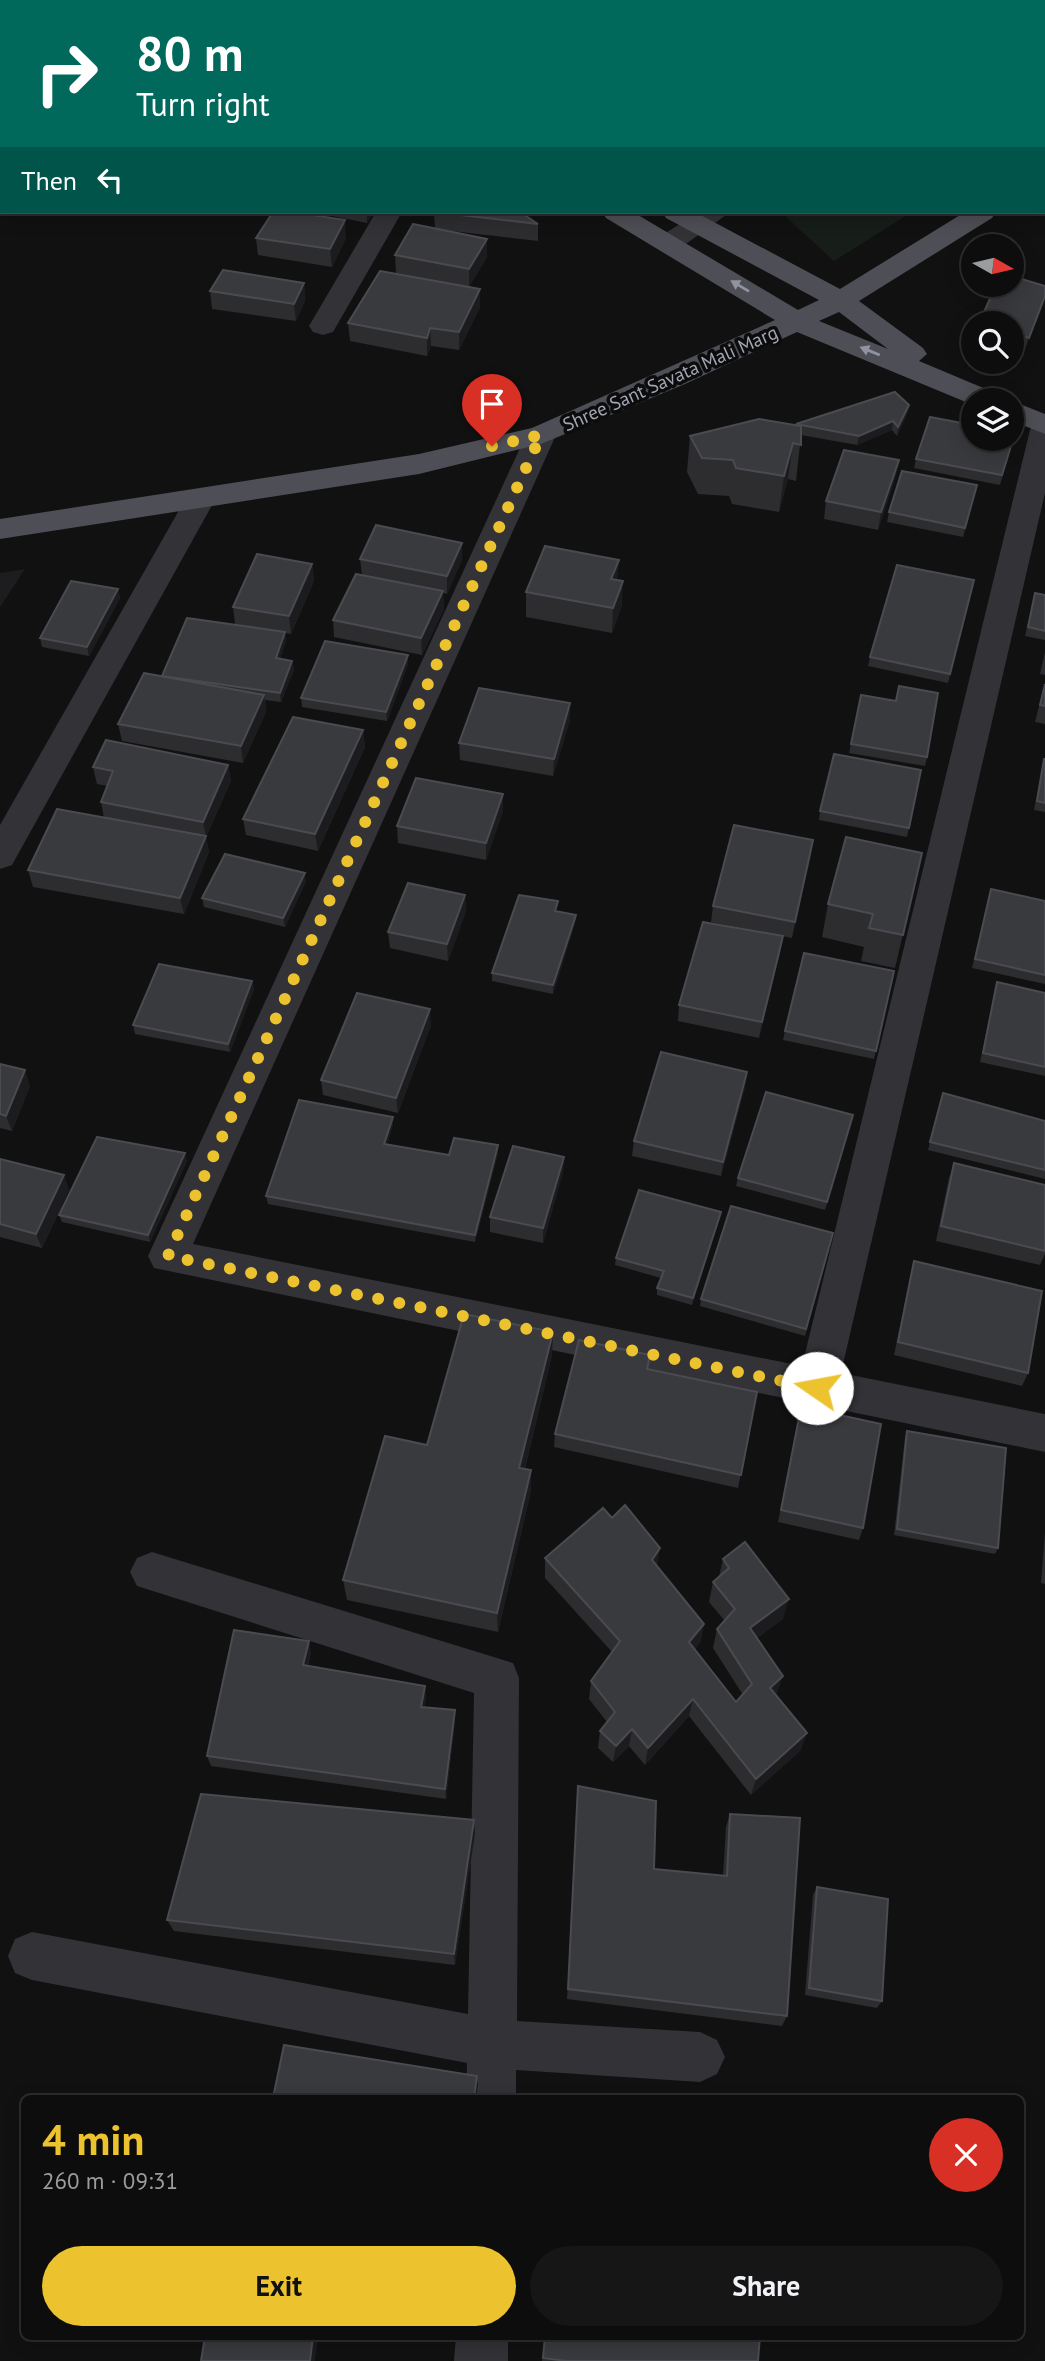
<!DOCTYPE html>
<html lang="en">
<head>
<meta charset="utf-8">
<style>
  body { margin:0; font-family:"PT Sans",sans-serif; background:#161617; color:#f1f3f6; height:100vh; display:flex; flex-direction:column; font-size:26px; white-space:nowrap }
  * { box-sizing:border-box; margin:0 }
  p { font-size:23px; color:#9a9c9e }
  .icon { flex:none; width:38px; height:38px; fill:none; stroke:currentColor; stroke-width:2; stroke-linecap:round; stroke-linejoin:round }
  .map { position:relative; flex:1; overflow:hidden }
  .side { position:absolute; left:21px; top:2095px; width:1003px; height:245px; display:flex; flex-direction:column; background:#0d0d0e; border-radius:10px; box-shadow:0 4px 18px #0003,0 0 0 2px #2d2d2e }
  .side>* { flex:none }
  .hud { position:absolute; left:0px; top:0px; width:1046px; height:214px; box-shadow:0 4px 18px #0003,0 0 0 2px #2d2d2e; background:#00695c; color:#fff; overflow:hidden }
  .needle { width:46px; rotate:98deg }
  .controls { position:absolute; left:961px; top:234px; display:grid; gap:14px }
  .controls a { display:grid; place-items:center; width:63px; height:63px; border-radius:50%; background:#0d0d0e; box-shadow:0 4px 18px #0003,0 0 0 2px #2d2d2e; font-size:35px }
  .pin { position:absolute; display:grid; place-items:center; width:60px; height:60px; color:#fff; margin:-72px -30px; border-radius:50% 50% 50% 0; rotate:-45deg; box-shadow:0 0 7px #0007 }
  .pin .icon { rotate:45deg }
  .me { position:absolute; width:77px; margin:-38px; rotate:282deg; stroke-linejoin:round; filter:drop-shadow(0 0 5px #0008) }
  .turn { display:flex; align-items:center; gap:24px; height:147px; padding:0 21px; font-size:32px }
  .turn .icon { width:91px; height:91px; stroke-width:2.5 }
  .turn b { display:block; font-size:49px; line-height:60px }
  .then { display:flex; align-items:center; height:66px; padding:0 21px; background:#0003; gap:14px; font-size:26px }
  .round { display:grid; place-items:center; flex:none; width:74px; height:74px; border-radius:37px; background:#161617 }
  .headline { display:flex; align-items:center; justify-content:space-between; height:119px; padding:0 21px }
  h1 { font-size:42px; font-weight:800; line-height:52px; color:#ecc32f }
  .cta { display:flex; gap:14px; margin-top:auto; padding:14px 21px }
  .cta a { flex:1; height:80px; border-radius:42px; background:#ecc32f; color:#111; font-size:28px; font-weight:800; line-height:80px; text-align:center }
  .cta a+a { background:#161617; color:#f1f3f6 }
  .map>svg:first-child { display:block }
</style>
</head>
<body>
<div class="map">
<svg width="1045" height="2361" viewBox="0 0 1045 2361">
  <rect width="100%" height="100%" fill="#111112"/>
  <!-- built -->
  <path fill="#1d1d1f" d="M25 569 0 607V573Z"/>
  <!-- green -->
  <path fill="#171d19" d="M792 212H912L834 261 785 216Z"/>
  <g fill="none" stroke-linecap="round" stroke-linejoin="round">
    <!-- minor -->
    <g fill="#323237" fill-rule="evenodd">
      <path d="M217 0H244L216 2Z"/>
      <path d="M622 0H649L650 2H623Z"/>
      <path d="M965 0H989L964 2Z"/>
      <path d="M2 151V168L0 169V152Z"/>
      <path d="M376 212H402L333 332 323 335 313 332 309 326Z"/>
      <path d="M699 212H730L679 249H659L656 243 659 237Z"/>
      <path d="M1045 421V493L841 1373 1045 1414V1452L154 1268 148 1256 526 435 531 428 541 426 551 428 556 435 193 1244 802 1366 1030 430 1035 423Z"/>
      <path d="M201 488 212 491 216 498 12 865 0 869V825L186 498 190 491Z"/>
      <path d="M152 1552 513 1663 519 1678 517 2021 700 2032 717 2040 725 2057 717 2074 700 2082 516 2070V2098H466L467 2063 32 1980 15 1973 8 1956 15 1939 32 1932 468 2014 474 1693 137 1586 130 1572 137 1558Z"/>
      <path d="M456 2336H508V2361H454Z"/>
    </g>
    <!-- major -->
    <g fill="#4e4f56" fill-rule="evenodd">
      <path d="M240 0H266L267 2H241Z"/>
      <path d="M289 0H315L316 2H290Z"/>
      <path d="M602 212H633L798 310 819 300 666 218 662 212H695L840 289 965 212H996L992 218 859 301 923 348 927 354 919 361 1000 395 1004 401H973V405L797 332 685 384 541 444 419 474 0 539V519L419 454 532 428 775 320 606 218ZM839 312 888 349 819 321Z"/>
      <path d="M1012 401 1045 414V434L1012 421Z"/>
    </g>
  </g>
  <!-- wall -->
  <g fill="#2d2d30">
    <path d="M312 212H374L367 223Z"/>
    <path d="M434 212 538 224V241L443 230 487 257 469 287 396 273 395 255 435 229Z"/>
    <path d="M256 238H346L332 267 258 255Z"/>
    <path d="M304 283 305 301 296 321 212 309 210 291Z"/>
    <path d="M1045 286 1026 347 1012 342V324H979L980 321Z"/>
    <path d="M480 307 459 350 431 346 427 356 350 341 348 323Z"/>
    <path d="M909 405 907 414 897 436 892 430 857 445 801 435 796 481 788 479 779 512 732 504 729 496 698 494 687 472 690 436 796 425Z"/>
    <path d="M1015 433 1000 485 914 468 916 459Z"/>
    <path d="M899 460 895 478 878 530 824 519 826 501Z"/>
    <path d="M977 485 963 537 887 522 889 512Z"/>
    <path d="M462 543V560L447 594 443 593 444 609 422 655 334 637 333 620 362 575 360 559Z"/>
    <path d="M312 564 314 581 291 634 285 633 286 641 280 659 292 661 294 670 281 702 265 700 266 712 243 763 122 741 118 724 162 676 278 631 235 624 233 607Z"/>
    <path d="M618 580 622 605 612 633 526 617V592Z"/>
    <path d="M974 580 948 683 868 666 870 657Z"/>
    <path d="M118 589 120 598 89 656 42 647 40 638Z"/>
    <path d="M1035 593 1045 595V640L1025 636Z"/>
    <path d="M1045 652V675L1040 674Z"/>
    <path d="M408 655V664L387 721 302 707 301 698Z"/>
    <path d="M1045 683V724L1035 722Z"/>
    <path d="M861 695 896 701 927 757 925 766 849 753Z"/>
    <path d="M570 720 553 776 460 760 459 743Z"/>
    <path d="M363 730 365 747 318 851 246 835 243 819Z"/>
    <path d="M1044 759H1045V812L1034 810 1042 768Z"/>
    <path d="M228 765 231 781 206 837 209 852 184 914 33 887 28 870 104 818 101 802 107 786 97 784 93 767Z"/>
    <path d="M921 770 907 837 819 820 820 811Z"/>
    <path d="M503 811 486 860 398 843 397 826Z"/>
    <path d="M813 840 792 938 711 922 713 906Z"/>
    <path d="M922 853 895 968 861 961 864 947 822 937 828 904Z"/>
    <path d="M306 881 285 927 204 907 202 898Z"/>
    <path d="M465 895 466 911 448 961 390 948 388 932Z"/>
    <path d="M989 898 1045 901V984L972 968Z"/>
    <path d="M558 910 557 911 576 915 575 923 553 994 492 981V973Z"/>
    <path d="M783 936 780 953 759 1038 678 1021 679 1005Z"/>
    <path d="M894 971 874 1059 783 1040 785 1031Z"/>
    <path d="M252 981 254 989 230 1052 135 1034 133 1025Z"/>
    <path d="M997 982 1045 993V1076L980 1062Z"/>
    <path d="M431 1025 398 1113 323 1095 321 1080Z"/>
    <path d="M0 1064 30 1086 12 1131 0 1128Z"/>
    <path d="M747 1072 745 1087 721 1176 632 1156 634 1141Z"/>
    <path d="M943 1093 1045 1121V1179L928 1150Z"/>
    <path d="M851 1123 825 1210 736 1186 738 1178Z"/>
    <path d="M393 1125 387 1144 449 1155 498 1153 475 1242 268 1204 266 1196Z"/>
    <path d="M564 1157 563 1172 543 1243 490 1232V1217Z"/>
    <path d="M0 1159 69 1190 42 1248 0 1237Z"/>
    <path d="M187 1161 150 1242 62 1222 59 1215Z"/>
    <path d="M954 1163 1045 1185V1254L1040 1265 936 1241 949 1178Z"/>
    <path d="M721 1212 719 1220 692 1305 657 1295V1288L661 1278 615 1265 616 1258Z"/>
    <path d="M833 1233 805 1336 700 1306 701 1299Z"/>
    <path d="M914 1261 1028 1373 1022 1386 894 1355 910 1276Z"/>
    <path d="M552 1355 525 1469 531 1491 498 1632 347 1600 343 1580 427 1445Z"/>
    <path d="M648 1370 757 1392 738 1488 554 1447 555 1434Z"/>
    <path d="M806 1382 835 1414 863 1528 859 1540 778 1522Z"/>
    <path d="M907 1431 998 1548 995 1554 894 1535 905 1437Z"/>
    <path d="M1045 1532V1584L1041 1583Z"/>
    <path d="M545 1558 657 1567 704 1624 700 1643 695 1649 736 1702 743 1695 713 1648 717 1629 725 1621 709 1602 713 1582 719 1577 723 1559 783 1619 757 1638 777 1694 776 1695 801 1750 751 1795 689 1716 645 1765 629 1746 613 1762 598 1748 600 1731 607 1722 589 1699 591 1681 612 1652 545 1578Z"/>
    <path d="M311 1652 308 1666 426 1697 424 1707 455 1720 446 1799 211 1766 207 1756Z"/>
    <path d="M578 1786 654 1869 723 1876 726 1827 730 1814 787 2016 782 2026 567 1999Z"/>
    <path d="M475 1833 455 1965 174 1931 167 1920Z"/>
    <path d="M817 1887 882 2001 877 2008 805 1995 813 1895Z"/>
    <path d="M545 2336 758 2361H542Z"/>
  </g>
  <!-- shaded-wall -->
  <g fill="#1c1c1e">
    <path d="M367 212H374L367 223Z"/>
    <path d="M345 220 346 238 332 267 330 249Z"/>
    <path d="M487 239V257L469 287V269Z"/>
    <path d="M304 283 305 301 296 321 294 304Z"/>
    <path d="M480 289V307L459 350V332Z"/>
    <path d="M1045 296V299L1026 347 1029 338Z"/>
    <path d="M430 328 431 346 427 356V338Z"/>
    <path d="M909 405 907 414 897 436 898 427Z"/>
    <path d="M893 421 892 430 857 445 859 436Z"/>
    <path d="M793 443 788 479 779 512 784 476Z"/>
    <path d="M899 460 895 478 878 530 881 512Z"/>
    <path d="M462 543V560L447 594V576Z"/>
    <path d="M619 560 617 585 611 579Z"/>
    <path d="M312 564 314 581 291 634 289 616Z"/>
    <path d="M623 581 622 605 612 633 613 608Z"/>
    <path d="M118 589 120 598 89 656 87 647Z"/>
    <path d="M443 591 444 609 422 655 421 638Z"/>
    <path d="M285 632 286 641 277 667 276 658Z"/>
    <path d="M408 655V664L387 721 386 712Z"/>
    <path d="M292 661 294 670 281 702 280 693Z"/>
    <path d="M264 695 266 712 243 763 241 746Z"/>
    <path d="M570 703V720L553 776 554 759Z"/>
    <path d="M363 730 365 747 318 851 315 834Z"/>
    <path d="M228 765 231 781 206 837 209 852 184 914 180 898 206 837 203 822Z"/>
    <path d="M503 794V811L486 860V843Z"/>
    <path d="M813 840 811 856 792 938 795 922Z"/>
    <path d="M305 873 306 881 285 927 283 918Z"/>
    <path d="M465 895 466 911 448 961 447 944Z"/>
    <path d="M576 915 575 923 553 994V985Z"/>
    <path d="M783 936 780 953 759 1038 762 1022Z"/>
    <path d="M252 981 254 989 230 1052 228 1044Z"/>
    <path d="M430 1009 431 1025 398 1113 396 1098Z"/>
    <path d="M25 1070 30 1086 12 1131 6 1116Z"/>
    <path d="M747 1072 745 1087 721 1176 723 1162Z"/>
    <path d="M393 1117V1125L385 1152 384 1144Z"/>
    <path d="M498 1145V1153L475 1242V1235Z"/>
    <path d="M185 1153 187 1161 150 1242 148 1235Z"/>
    <path d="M564 1157 563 1172 543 1243V1228Z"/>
    <path d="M64 1175 69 1190 42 1248 36 1234Z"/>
    <path d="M721 1212 719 1220 692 1305 693 1298Z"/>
    <path d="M553 1332 552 1355 520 1489 519 1468Z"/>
    <path d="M531 1470V1491L498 1632 497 1613Z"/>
    <path d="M660 1548 657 1568 652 1560Z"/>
    <path d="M789 1599 783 1619 745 1646 750 1628Z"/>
    <path d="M704 1624 700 1643 686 1660 689 1642Z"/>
    <path d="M309 1641 311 1652 305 1676 303 1665Z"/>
    <path d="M783 1676 777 1694 765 1706 770 1688Z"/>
    <path d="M425 1686 426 1697 422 1717 421 1707Z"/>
    <path d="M693 1699 689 1716 645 1765 648 1748Z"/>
    <path d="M455 1710V1720L446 1799 445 1789Z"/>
    <path d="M632 1729 629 1746 613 1762 616 1746Z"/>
    <path d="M807 1733 801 1750 751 1795 756 1779Z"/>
    <path d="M474 1820 475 1833 455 1965 454 1954Z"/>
    <path d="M477 2076 478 2085 476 2098H474Z"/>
    <path d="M313 2336H318L315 2361H310Z"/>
  </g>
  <!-- building -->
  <g fill="#393a3e" stroke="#4a4b50" stroke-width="2">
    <path d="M838 0H901L900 2H837Z"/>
    <path d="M273 212H293L345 220 330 249 256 238Z"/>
    <path d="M434 212H520L538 224Z"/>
    <path d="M413 224 487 239 469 269 395 255Z"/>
    <path d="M223 270 304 283 294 304 210 291Z"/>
    <path d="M380 271 480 289 459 332 430 328 427 338 348 323Z"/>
    <path d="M1012 276 1045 286V296L1029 338 1012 332V324H987L980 321 996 285H1012Z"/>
    <path d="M895 392 909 405 898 427 893 421 859 436 796 424Z"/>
    <path d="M930 417 973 425V439H1012V432L1015 433 1002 475 916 459Z"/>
    <path d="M759 419 801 426V445L793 443 784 476 736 468 733 460 702 458 690 436Z"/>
    <path d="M844 450 899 460 881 512 826 501Z"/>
    <path d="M902 471 977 485 965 528 889 512Z"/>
    <path d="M376 525 462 543 447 576 360 559Z"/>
    <path d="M545 546 619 560 611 579 623 581 613 608 526 592Z"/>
    <path d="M257 554 312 564 289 616 233 607Z"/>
    <path d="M897 565 974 580 950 674 870 657Z"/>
    <path d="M356 574 443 591 421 638 333 620Z"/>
    <path d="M71 581 118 589 87 647 40 638Z"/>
    <path d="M1035 593 1045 595V631L1028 627Z"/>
    <path d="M187 618 285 632 276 658 292 661 280 693 162 676Z"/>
    <path d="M325 641 408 655 386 712 301 698Z"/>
    <path d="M144 673 264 695 241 746 118 724Z"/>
    <path d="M1045 684V706L1040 705Z"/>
    <path d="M899 686 938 693 927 757 851 744 861 695 896 701Z"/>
    <path d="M479 688 570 703 554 759 459 743Z"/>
    <path d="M293 717 363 730 315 834 243 819Z"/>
    <path d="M106 740 228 765 203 822 101 802 113 771 93 767Z"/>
    <path d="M834 754 921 770 909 828 820 811Z"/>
    <path d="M1044 759H1045V803L1037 801Z"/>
    <path d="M416 778 503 794 486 843 397 826Z"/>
    <path d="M57 809 206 836 180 898 28 870Z"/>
    <path d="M734 825 813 840 795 922 713 906Z"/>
    <path d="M846 837 922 853 903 935 869 928 873 914 828 904Z"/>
    <path d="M225 854 305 873 283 918 202 898Z"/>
    <path d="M408 883 465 895 447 944 388 932Z"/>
    <path d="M991 889 1045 901V975L975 959Z"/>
    <path d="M519 895 558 901 555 911 576 915 553 985 492 973Z"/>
    <path d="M703 922 783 936 762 1022 679 1005Z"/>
    <path d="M804 953 894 971 876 1051 785 1031Z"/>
    <path d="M159 964 252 981 228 1044 133 1025Z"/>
    <path d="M997 982 1045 993V1067L983 1053Z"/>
    <path d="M357 993 430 1009 396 1098 321 1080Z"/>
    <path d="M661 1052 747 1072 723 1162 634 1141Z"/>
    <path d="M0 1064 25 1070 6 1116 0 1114Z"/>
    <path d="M766 1092 853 1115 827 1202 738 1178Z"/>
    <path d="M943 1093 1045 1121V1170L930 1142Z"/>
    <path d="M299 1100 393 1117 384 1144 449 1155 454 1138 498 1145 475 1235 266 1196Z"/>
    <path d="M97 1137 185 1153 148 1235 59 1215Z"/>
    <path d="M513 1146 564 1157 543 1228 490 1217Z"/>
    <path d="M0 1159 64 1175 36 1234 0 1224Z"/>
    <path d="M954 1163 1045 1185V1251L941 1226Z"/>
    <path d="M639 1190 721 1212 693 1298 657 1288 664 1271 616 1258Z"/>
    <path d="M731 1206 833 1233 806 1329 701 1299Z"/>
    <path d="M914 1261 1042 1291 1028 1373 898 1342Z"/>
    <path d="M464 1314 553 1332 519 1468 531 1470 497 1613 343 1580 385 1436 427 1445Z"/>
    <path d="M579 1340 650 1355 647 1369 757 1392 741 1475 555 1434Z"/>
    <path d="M806 1382 840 1390 835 1414 881 1424 863 1528 781 1510Z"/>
    <path d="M907 1431 1006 1448 998 1548 897 1529Z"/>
    <path d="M625 1505 660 1548 652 1560 704 1624 689 1642 736 1702 752 1684 717 1629 735 1609 713 1582 729 1568 723 1559 745 1542 789 1599 750 1628 783 1676 770 1688 807 1733 756 1779 693 1699 648 1748 632 1729 616 1746 600 1731 615 1712 591 1681 620 1641 545 1558 603 1508 612 1518Z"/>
    <path d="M234 1630 309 1641 303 1665 425 1686 421 1707 455 1710 445 1789 207 1756Z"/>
    <path d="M578 1786 656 1801 654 1869 727 1876 730 1814 800 1818 787 2016 568 1989Z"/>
    <path d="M201 1794 474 1820 454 1954 167 1920Z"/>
    <path d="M817 1887 888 1899 882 2001 809 1988Z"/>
    <path d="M284 2045 477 2076 474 2098H273Z"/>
    <path d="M569 2094 604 2098H569Z"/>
    <path d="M205 2336H313L310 2361H201Z"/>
    <path d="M545 2336H760L758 2361H566L543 2358Z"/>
  </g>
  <!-- one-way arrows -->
  <defs><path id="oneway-solid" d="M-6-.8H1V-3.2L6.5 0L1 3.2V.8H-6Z" transform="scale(1.75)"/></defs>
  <g fill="#9194a0">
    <use href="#oneway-solid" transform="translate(740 286) rotate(-149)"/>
    <use href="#oneway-solid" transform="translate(870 351) rotate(-158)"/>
  </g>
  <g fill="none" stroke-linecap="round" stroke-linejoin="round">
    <!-- route -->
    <path stroke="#ecc32f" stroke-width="12" stroke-dasharray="0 21.6" d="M492 446 541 435 168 1256 817 1388"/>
  </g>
  <g text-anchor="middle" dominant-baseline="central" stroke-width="7" stroke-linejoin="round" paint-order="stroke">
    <!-- far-street labels -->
    <g font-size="19" fill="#a2a5b3" stroke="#0c0c0d">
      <text transform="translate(670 378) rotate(-24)">Shree Sant Savata Mali Marg</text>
    </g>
  </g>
</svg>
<div class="controls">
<a><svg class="needle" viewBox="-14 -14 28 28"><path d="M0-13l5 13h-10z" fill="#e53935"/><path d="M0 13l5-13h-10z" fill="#9a9c9e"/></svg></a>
<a><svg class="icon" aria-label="search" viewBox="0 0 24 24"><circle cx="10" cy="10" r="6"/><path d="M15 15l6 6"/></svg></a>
<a><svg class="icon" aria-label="layers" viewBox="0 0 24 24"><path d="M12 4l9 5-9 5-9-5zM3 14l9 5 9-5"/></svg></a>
</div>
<div class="pin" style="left:492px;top:446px;background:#d93025"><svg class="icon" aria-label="arrive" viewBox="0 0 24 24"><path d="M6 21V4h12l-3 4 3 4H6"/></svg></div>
<svg class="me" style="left:817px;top:1388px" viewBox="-20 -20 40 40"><circle r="19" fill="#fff"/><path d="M0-13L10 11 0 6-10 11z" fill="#ecc32f"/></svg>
<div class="hud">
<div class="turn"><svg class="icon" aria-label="right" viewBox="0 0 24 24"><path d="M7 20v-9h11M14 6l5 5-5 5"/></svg><div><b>80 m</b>Turn right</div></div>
<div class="then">Then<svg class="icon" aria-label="left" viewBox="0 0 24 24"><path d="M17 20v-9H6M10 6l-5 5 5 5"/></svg></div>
</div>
<section class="side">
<div class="headline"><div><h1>4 min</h1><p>260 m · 09:31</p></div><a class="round" style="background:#d93025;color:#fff"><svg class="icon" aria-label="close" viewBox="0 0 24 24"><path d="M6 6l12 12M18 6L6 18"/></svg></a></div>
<div class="cta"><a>Exit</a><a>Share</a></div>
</section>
</div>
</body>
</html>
